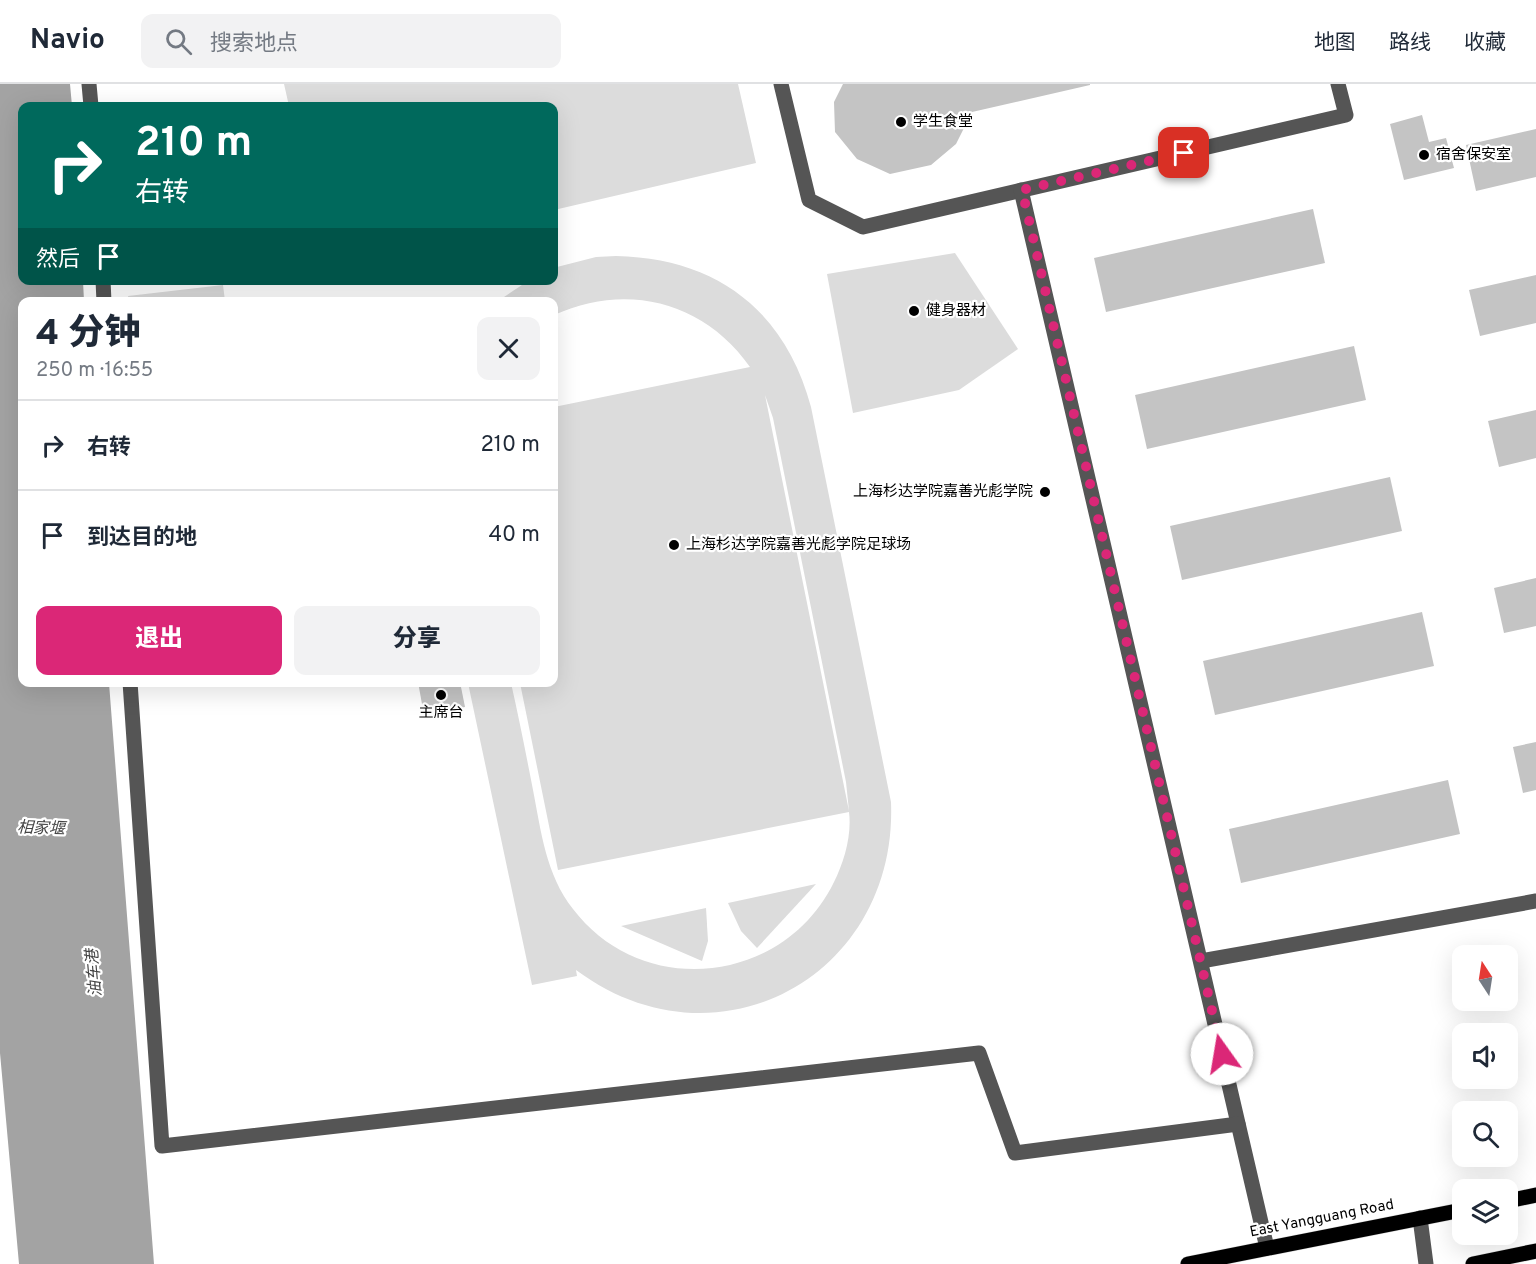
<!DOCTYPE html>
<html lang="zh">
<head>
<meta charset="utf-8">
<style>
  body { margin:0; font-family:Overpass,"Noto Sans SC",sans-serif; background:#f2f2f3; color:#1f2937; height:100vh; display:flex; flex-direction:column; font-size:22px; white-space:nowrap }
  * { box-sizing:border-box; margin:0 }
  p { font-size:20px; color:#747a83 }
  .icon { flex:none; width:33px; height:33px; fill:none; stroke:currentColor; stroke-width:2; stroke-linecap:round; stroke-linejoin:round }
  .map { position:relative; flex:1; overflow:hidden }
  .sheet { position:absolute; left:18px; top:213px; width:540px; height:390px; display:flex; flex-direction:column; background:#fff; border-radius:12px; box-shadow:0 6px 24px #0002 }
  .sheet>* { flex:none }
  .guide { position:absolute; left:18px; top:18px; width:540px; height:183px; border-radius:12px; box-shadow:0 6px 24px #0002; background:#00695c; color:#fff; overflow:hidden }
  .needle { width:39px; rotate:348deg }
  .tools { position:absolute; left:1452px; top:861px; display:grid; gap:12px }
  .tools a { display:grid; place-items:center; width:66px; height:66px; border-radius:12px; background:#fff; box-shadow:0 6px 24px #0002; font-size:30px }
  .pin { position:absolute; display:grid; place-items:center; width:51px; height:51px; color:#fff; margin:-26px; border-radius:12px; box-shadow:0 3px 9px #0006 }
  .me { position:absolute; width:66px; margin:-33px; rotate:347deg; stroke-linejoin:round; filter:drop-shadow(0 0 4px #0008) }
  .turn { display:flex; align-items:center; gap:21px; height:126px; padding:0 18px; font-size:27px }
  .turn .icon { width:78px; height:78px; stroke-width:2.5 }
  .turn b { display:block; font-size:42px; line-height:51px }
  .then { display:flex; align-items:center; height:57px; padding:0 18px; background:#0003; gap:12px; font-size:22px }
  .round { display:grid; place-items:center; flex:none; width:63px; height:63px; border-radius:12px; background:#f2f2f3 }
  .head { display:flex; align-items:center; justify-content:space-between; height:102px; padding:0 18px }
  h1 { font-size:36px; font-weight:800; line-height:45px }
  .action { display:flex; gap:12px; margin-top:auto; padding:12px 18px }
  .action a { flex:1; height:69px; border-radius:12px; background:#db2777; color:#fff; font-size:24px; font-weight:800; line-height:69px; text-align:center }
  .action a+a { background:#f2f2f3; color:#1f2937 }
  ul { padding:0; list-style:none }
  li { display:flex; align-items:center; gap:18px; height:90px; padding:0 18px; border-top:2px solid #e0e1e3 }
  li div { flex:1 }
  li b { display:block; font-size:22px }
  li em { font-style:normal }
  header { display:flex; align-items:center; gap:36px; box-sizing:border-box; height:84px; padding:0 30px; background:#fff; border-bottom:2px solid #e0e1e3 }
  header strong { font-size:28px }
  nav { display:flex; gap:33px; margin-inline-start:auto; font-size:21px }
  .search { width:420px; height:54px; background:#f2f2f3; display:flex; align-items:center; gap:15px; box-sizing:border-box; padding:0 21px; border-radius:12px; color:#747a83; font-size:22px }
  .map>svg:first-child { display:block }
</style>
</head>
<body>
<header>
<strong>Navio</strong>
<div class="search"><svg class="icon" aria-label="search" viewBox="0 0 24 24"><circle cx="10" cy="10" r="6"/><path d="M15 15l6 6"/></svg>搜索地点</div>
<nav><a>地图</a><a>路线</a><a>收藏</a></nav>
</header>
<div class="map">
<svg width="1536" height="1180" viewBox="0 0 1536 1180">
  <rect width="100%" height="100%" fill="#fff"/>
  <!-- green -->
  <g fill="#dcdcdc" fill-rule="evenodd">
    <path d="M284 0H738L756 79 554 126V22H289Z"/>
    <path d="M955 169 1018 265 959 306 853 329 827 190Z"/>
    <path d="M616 172C716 174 785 226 811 323L891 718C898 892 717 991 576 886L577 892 532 901 468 599H511C519 634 526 670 533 706 541 747 546 791 573 825 642 916 784 901 834 798 844 778 852 751 849 728L558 786 520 599 554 598V323L750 283C704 217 626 198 554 231V218L498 217 528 197 554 196V184L557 183 596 173ZM765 311 773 334 846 698 849 727Z"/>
    <path d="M223 201 225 217H129L128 212Z"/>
    <path d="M816 800 757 864 741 847 728 819Z"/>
    <path d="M706 824 708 857 702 877 621 842Z"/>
  </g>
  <!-- water -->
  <path fill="#a3a3a3" d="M0 0H70L72 22H22V196L83 197 84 217 22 218V598L109 599 154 1180H19L0 969Z"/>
  <!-- building -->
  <g fill="#c4c4c4">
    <path d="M843 0H1090V1L972 28 956 60 931 81 890 90 857 75 835 48 834 18Z"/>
    <path d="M1422 31 1429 58 1446 54 1454 84 1404 96 1390 40Z"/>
    <path d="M1536 45V93L1476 107 1466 61Z"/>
    <path d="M1313 125 1325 179 1106 228 1094 174Z"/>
    <path d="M1536 191V239L1480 252 1469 206Z"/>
    <path d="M1354 262 1366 316 1147 365 1135 311Z"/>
    <path d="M1536 326V374L1499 383 1488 337Z"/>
    <path d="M1390 393 1402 447 1182 496 1170 442Z"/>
    <path d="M1536 494V542L1504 549 1494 504Z"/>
    <path d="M1422 528 1434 582 1215 631 1203 577Z"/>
    <path d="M418 598H460L465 623 424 631Z"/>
    <path d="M1536 658V706L1523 709 1513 663Z"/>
    <path d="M1448 696 1460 750 1241 799 1229 745Z"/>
  </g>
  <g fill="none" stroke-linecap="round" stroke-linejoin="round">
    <defs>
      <g id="major">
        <path d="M1508 1117 1536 1111"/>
        <path d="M1188 1180 1462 1126"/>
        <path d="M1473 1180 1536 1167"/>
      </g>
    </defs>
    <!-- major casing -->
    <use href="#major" stroke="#dbdbdb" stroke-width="16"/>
    <!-- minor -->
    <g stroke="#555" stroke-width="15">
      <path d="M89 0 91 22"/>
      <path d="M781 0 809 116 863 143 1346 31 1338 0"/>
      <path d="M1021 106 1267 1164"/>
      <path d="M103 196 104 218"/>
      <path d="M130 598 162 1062 979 969 1015 1069 1238 1040"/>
      <path d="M1201 877 1536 817"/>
      <path d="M1420 1134 1426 1180"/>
    </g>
    <!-- major -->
    <use href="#major" stroke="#000" stroke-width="15"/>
  </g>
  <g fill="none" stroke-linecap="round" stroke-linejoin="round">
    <!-- route -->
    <path stroke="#db2777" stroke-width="10" stroke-dasharray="0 18" d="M1184 69 1022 106 1222 970"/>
  </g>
  <!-- markers -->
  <g fill="#000" stroke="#fff" stroke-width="2">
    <circle cx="901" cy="38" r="6"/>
    <circle cx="1424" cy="71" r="6"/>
    <circle cx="914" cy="227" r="6"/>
    <circle cx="1045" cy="408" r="6"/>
    <circle cx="674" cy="461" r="6"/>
    <circle cx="441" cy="611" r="6"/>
  </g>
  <g text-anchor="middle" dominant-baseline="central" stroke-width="4.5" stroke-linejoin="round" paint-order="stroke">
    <!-- poi labels -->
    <g font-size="15" fill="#000" stroke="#fff" text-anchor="start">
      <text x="913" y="38">学生食堂</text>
      <text x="1436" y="71">宿舍保安室</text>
      <text x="926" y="227">健身器材</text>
      <text x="1033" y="408" text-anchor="end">上海杉达学院嘉善光彪学院</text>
      <text x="686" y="461">上海杉达学院嘉善光彪学院足球场</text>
      <text x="441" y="629" text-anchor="middle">主席台</text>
    </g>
    <!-- street labels -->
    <g font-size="15" fill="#000" stroke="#fff">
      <text transform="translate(1322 1135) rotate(-11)">East Yangguang Road</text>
    </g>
    <!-- water labels -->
    <g font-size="16" font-style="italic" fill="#444" stroke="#fff">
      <text transform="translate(41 745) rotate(2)">相家堰</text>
      <text transform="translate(95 889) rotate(-95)">油车港</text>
    </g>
  </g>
</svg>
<div class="tools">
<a><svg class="needle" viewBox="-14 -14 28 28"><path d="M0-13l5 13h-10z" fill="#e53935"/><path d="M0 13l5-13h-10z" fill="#747a83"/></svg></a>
<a><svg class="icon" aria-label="sound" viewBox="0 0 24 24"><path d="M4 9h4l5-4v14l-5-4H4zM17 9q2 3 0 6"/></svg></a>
<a><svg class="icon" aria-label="search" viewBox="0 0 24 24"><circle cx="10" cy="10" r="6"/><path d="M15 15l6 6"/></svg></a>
<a><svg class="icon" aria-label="layers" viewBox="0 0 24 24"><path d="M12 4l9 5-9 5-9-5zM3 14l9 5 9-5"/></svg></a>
</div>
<div class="pin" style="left:1184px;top:69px;background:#d93025"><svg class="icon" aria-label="arrive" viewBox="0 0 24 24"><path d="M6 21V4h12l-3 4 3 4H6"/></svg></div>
<svg class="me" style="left:1222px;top:970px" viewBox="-20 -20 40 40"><circle r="19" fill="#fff"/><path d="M0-13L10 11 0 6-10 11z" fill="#db2777"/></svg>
<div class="guide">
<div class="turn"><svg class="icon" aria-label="right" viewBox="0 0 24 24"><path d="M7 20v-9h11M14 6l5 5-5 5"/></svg><div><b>210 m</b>右转</div></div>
<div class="then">然后<svg class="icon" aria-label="arrive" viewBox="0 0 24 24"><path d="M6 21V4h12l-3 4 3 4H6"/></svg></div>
</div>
<section class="sheet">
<div class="head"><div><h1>4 分钟</h1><p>250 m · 16:55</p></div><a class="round"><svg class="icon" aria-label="close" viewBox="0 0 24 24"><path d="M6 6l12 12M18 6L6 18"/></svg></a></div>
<ul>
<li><svg class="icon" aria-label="right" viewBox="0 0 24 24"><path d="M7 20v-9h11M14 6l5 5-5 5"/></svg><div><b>右转</b></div><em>210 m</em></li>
<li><svg class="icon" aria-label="arrive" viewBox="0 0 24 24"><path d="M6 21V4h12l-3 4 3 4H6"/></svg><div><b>到达目的地</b></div><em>40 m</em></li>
</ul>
<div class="action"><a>退出</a><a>分享</a></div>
</section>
</div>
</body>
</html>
